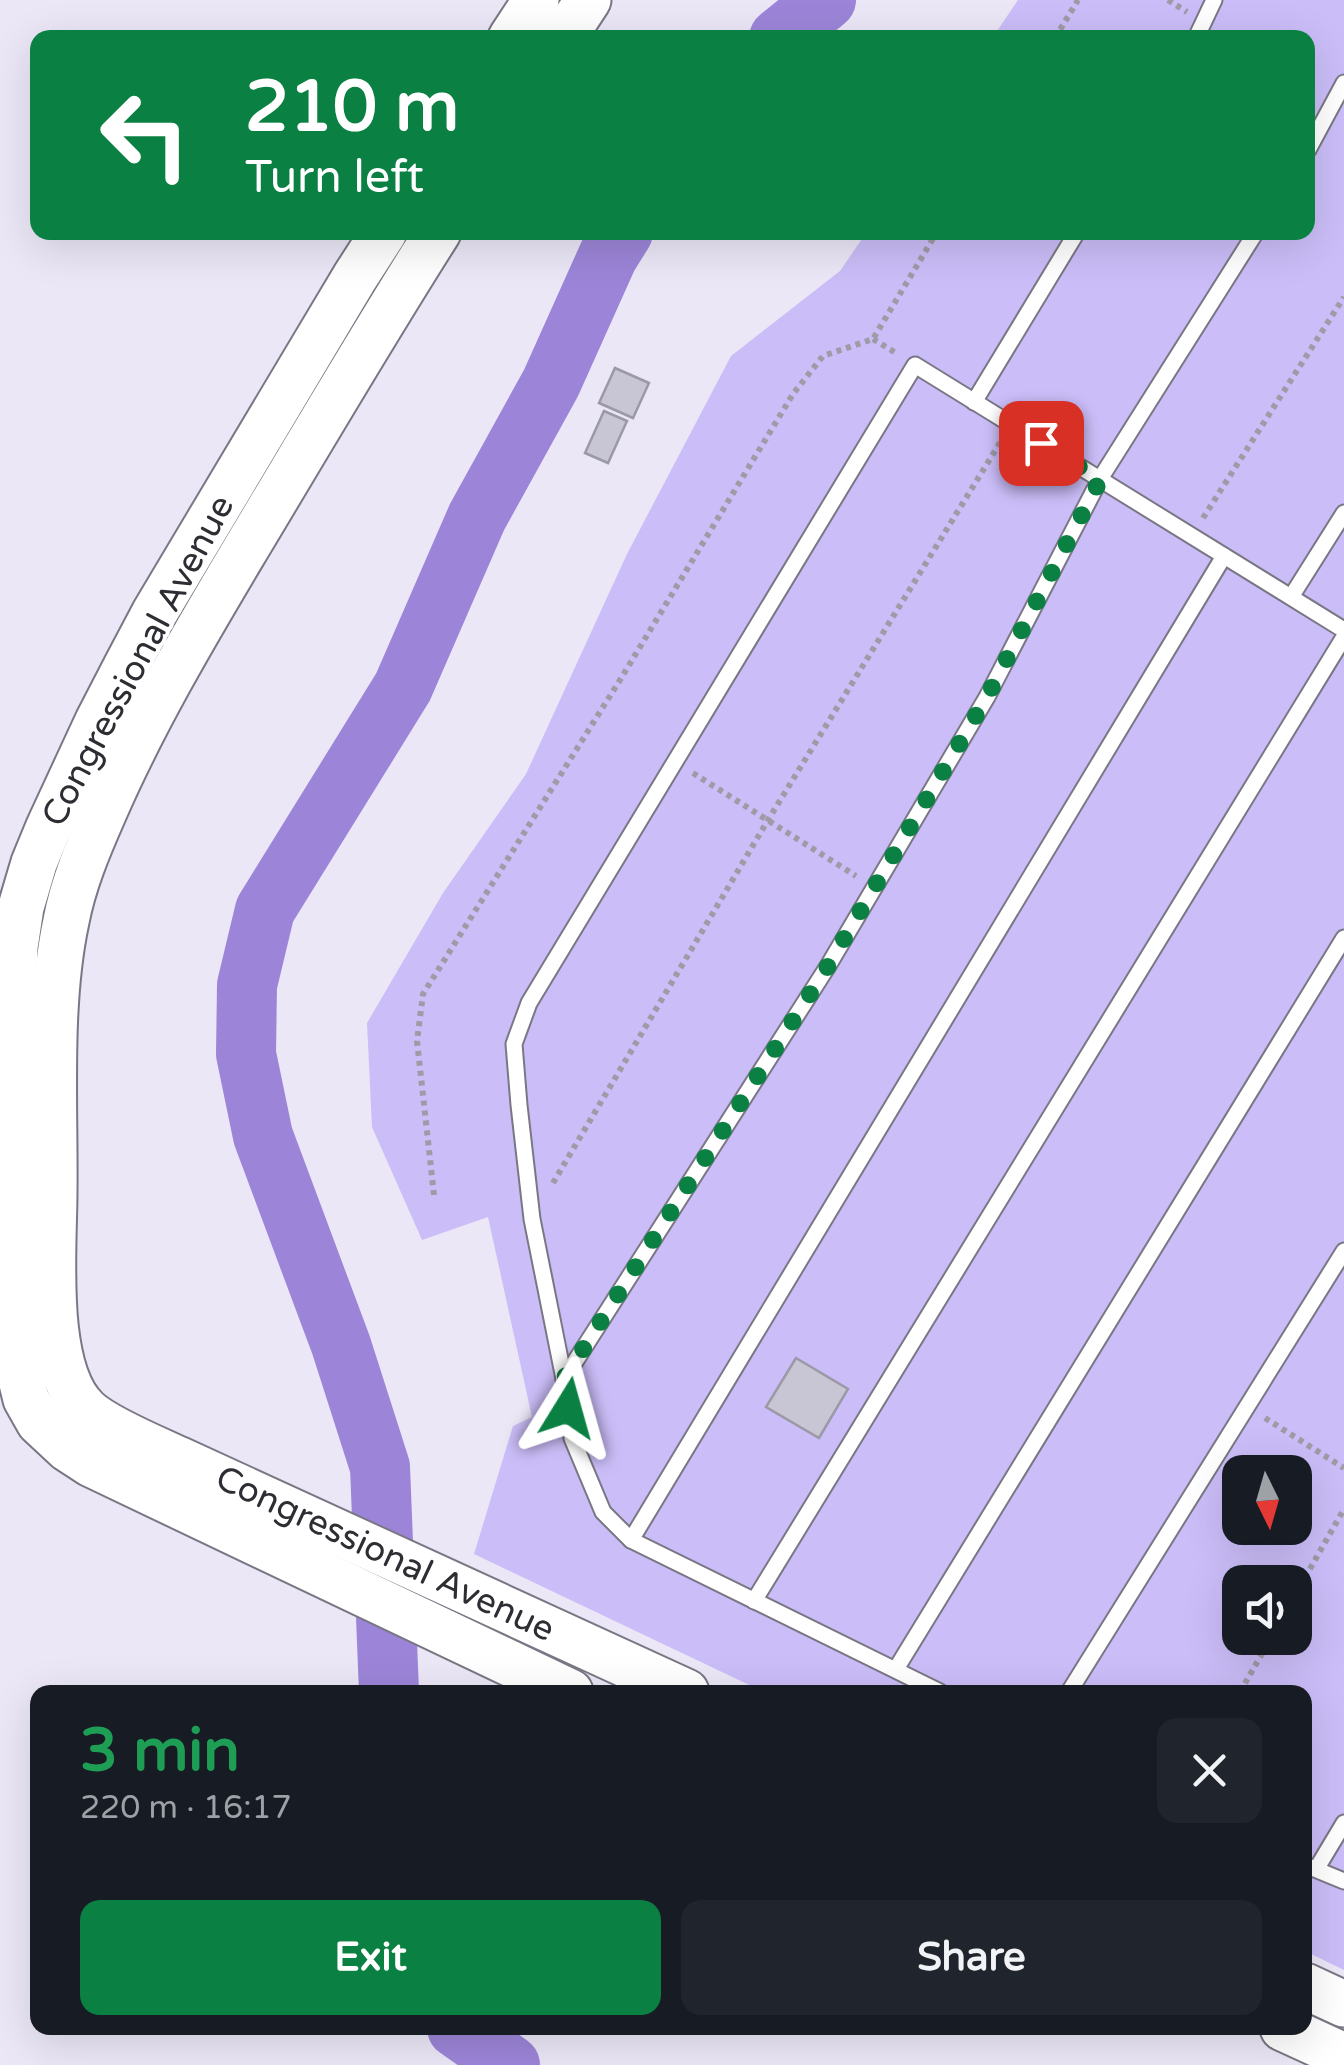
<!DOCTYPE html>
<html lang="en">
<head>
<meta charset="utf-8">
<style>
  body { margin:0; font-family:"Varela Round",sans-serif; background:#20242c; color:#f1f3f6; height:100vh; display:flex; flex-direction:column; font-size:38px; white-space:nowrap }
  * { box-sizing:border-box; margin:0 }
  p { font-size:32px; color:#9ea1a6 }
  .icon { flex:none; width:55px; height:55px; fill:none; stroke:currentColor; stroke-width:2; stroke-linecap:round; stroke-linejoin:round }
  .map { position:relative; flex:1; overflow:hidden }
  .drawer { position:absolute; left:30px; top:1685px; width:1282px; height:350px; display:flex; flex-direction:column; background:#171b24; border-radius:20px; box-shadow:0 10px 40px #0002 }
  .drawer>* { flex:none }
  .top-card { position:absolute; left:30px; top:30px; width:1285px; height:210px; border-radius:20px; box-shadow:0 10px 40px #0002; background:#0b8043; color:#fff; overflow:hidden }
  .needle { width:65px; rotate:175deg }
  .tools { position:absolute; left:1222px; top:1455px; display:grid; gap:20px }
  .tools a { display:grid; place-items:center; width:90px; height:90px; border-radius:20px; background:#171b24; box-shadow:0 10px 40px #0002; font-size:50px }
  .pin { position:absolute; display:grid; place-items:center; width:85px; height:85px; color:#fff; margin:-42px; border-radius:20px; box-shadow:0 5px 15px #0006 }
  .me { position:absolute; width:110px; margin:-55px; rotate:8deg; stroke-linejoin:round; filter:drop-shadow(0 0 8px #0008) }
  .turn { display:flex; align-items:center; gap:35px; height:210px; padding:0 50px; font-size:45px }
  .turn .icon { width:130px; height:130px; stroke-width:2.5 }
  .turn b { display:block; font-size:70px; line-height:85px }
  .round { display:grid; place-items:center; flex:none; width:105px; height:105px; border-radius:20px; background:#20242c }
  .headline { display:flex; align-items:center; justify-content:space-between; height:170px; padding:0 50px }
  h1 { font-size:60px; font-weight:700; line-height:75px; color:#1e9e55 }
  .action { display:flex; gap:20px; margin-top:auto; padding:20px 50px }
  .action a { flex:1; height:115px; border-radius:20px; background:#0b8043; color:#fff; font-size:40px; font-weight:700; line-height:115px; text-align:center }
  .action a+a { background:#20242c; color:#f1f3f6 }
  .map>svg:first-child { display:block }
</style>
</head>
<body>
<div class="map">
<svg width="1344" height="2065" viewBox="0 0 1344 2065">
  <rect width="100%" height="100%" fill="#ebe7f7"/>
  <!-- green -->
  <path fill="#cbbdf8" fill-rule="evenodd" d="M1018 0H1344V1970L1305 1951V1692H764L474 1554 513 1426 532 1417 488 1217 422 1240 372 1127 367 1023 443 893 526 774 627 554 731 356 840 271 866 233 1308 232V38L993 37ZM1240 1472H1295V1528H1240ZM1240 1582H1295V1638H1240Z"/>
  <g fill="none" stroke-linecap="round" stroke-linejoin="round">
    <!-- river -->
    <g stroke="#9c85d8" stroke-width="60">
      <path d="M779 38 826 0"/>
      <path d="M389 1692 380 1467 341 1345 263 1136 246 1054 247 985 265 910 403 687 477 517 551 383 608 256 623 232"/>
      <path d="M457 2028 510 2065"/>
    </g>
  </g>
  <!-- building -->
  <g fill="#c8c5d4" stroke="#9c99a7" stroke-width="2.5">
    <path d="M615 368 649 383 633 418 599 403Z"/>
    <path d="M604 411 627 421 608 463 585 453Z"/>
    <path d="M796 1358 848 1389 819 1438 766 1407Z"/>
  </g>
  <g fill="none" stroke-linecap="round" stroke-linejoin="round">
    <defs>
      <g id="lane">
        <path d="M1196 38 1214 0"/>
        <path d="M1308 150 1344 83"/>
        <path d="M974 402 1077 232"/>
        <path d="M1291 597 1344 513"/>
        <path d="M564 1379 828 966 987 697 1100 479 1256 232"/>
        <path d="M631 1540 1224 556"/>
        <path d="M754 1601 1344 637"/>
        <path d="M896 1669 1344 938"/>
        <path d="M940 1692 631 1540 603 1512 572 1438 564 1379 532 1219 519 1105 514 1044 529 1003 915 365 1344 630"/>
        <path d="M1069 1692 1344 1251"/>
        <path d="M1305 1865 1344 1881"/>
        <path d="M1317 1868 1344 1823"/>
      </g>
      <g id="secondary">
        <path d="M511 38 536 0"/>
        <path d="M563 38 588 0"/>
        <path d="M384 232 355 277 155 612 127 665 98 721 48 829 34 863 21 907 15 947 10 1081 12 1318 17 1363 26 1399 39 1422 68 1449 91 1464 570 1692"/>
        <path d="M438 232C370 339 307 447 242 555 192 639 142 724 103 814 88 848 73 884 66 921 48 1004 55 1106 54 1192 54 1249 42 1370 87 1411 105 1428 156 1449 180 1460L686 1692"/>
        <path d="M1305 1986 1344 2004"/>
        <path d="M1283 2028 1344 2056"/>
      </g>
    </defs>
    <!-- lane casing -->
    <use href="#lane" stroke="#7a7784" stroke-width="19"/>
    <!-- secondary casing -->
    <use href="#secondary" stroke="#7a7784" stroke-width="49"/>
    <!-- path -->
    <g stroke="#9e9ba7" stroke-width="6" stroke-dasharray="5 5" stroke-linecap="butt">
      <path d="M1168 0 1187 12"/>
      <path d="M1055 38 1078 0"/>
      <path d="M873 339 896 353"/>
      <path d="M1203 518 1344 297"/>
      <path d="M693 773 856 876"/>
      <path d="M553 1183 768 820 1001 441"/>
      <path d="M434 1195 417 1041 423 994 620 680 793 394 823 356 873 339 937 232"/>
      <path d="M1265 1418 1344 1468"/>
      <path d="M1295 1595 1344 1509"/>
      <path d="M1240 1692 1271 1638"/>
    </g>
    <!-- lane -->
    <use href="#lane" stroke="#fff" stroke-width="15"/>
    <!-- secondary -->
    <use href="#secondary" stroke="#fff" stroke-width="45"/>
  </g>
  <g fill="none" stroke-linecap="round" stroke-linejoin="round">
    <!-- route -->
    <path stroke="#0b8043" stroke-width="18" stroke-dasharray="0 32.4" d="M568 1408 564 1379 828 966 987 697 1100 480 1041 443"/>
  </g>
  <g text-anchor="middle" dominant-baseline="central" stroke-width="8" stroke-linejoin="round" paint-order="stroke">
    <!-- street labels -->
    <g font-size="35" fill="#2e2d33" stroke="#fff">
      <text transform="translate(138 661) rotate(-62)">Congressional Avenue</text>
      <text transform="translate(385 1554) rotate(25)">Congressional Avenue</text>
    </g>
  </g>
</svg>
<div class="tools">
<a><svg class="needle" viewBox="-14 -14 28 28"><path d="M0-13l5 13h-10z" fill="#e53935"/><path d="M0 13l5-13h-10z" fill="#9ea1a6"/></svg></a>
<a><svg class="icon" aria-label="sound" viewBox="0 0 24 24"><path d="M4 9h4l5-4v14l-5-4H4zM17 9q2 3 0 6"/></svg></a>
</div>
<div class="pin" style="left:1041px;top:443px;background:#d93025"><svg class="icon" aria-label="arrive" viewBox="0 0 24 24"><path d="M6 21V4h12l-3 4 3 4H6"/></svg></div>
<svg class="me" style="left:568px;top:1408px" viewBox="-20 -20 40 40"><path d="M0-17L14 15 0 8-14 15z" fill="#0b8043" stroke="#fff" stroke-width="4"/></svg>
<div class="top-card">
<div class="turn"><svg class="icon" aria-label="left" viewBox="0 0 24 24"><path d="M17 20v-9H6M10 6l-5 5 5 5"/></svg><div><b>210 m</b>Turn left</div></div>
</div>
<section class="drawer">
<div class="headline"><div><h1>3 min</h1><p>220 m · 16:17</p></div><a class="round"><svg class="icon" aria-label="close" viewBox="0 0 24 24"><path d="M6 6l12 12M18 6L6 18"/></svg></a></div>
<div class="action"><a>Exit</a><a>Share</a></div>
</section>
</div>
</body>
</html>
